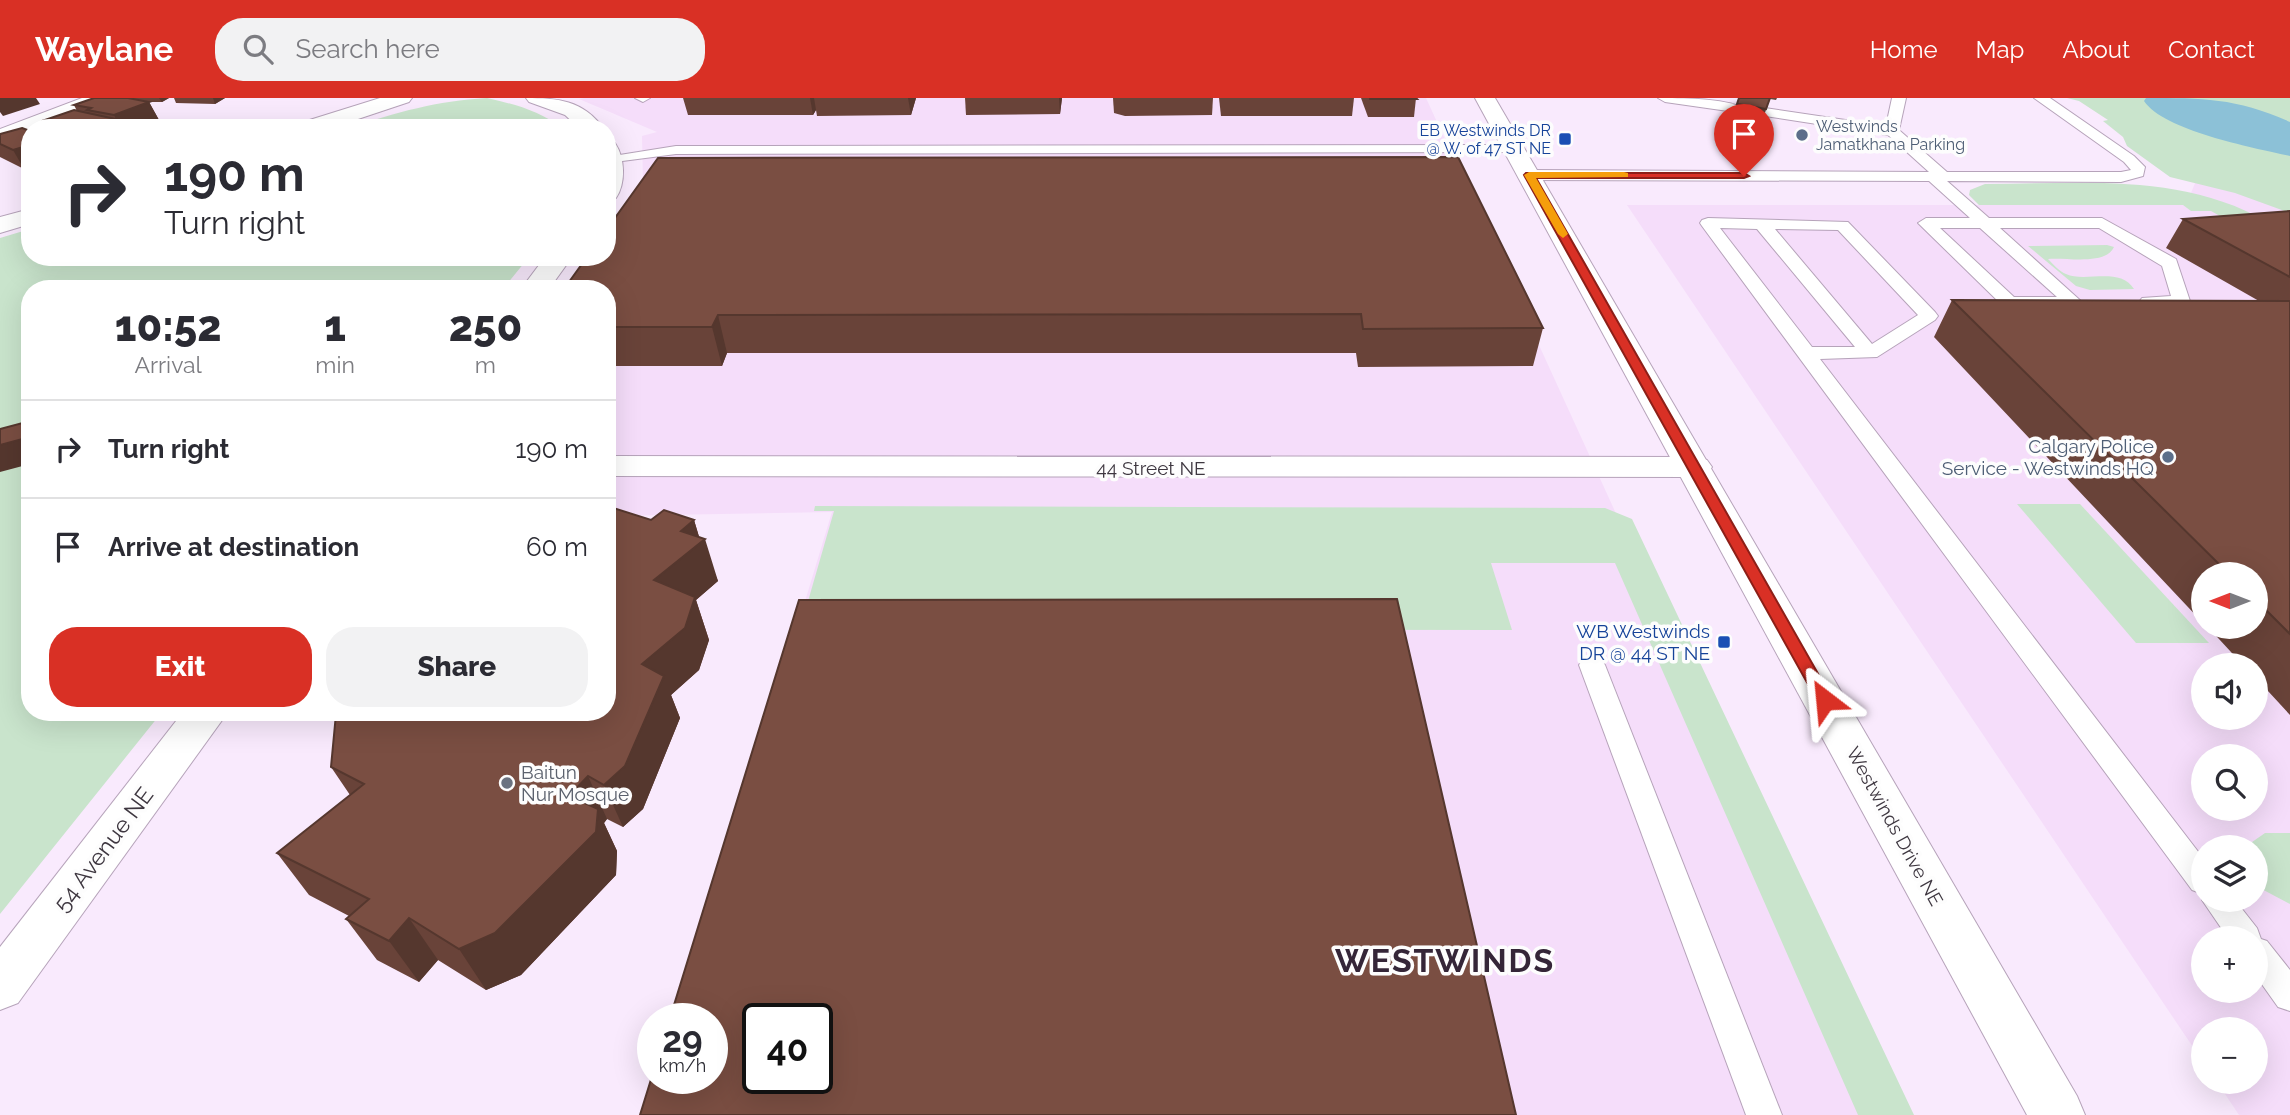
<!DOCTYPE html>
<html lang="en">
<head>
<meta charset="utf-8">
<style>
  body { margin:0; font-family:Raleway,sans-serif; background:#f2f2f3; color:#2b2b33; height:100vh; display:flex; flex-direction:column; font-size:26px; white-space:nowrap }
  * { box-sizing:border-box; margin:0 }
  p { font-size:23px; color:#7c7c81 }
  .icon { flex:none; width:38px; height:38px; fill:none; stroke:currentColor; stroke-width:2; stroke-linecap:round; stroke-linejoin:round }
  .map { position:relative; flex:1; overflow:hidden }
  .sheet { position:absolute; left:21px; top:182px; width:595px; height:441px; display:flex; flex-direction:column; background:#fff; border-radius:28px; box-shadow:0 7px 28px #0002 }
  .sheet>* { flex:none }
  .guide { position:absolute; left:21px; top:21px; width:595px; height:147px; border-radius:28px; box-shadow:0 7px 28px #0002; background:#fff; color:#2b2b33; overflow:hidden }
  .needle { width:46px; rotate:270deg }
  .tools { position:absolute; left:2191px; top:464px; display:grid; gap:14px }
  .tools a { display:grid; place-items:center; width:77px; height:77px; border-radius:50%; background:#fff; box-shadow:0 7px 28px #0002; font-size:35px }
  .speed { position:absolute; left:637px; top:905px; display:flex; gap:14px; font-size:35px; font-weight:700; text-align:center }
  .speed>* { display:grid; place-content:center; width:91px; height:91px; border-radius:50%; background:#fff; box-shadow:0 7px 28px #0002; line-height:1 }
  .speed small { font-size:18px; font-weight:400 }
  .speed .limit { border:4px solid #111; border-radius:10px; background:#fff; color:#111 }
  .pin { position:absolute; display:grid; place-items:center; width:60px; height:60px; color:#fff; margin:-72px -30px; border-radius:50% 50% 50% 0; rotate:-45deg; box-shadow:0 0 7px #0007 }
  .pin .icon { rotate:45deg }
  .me { position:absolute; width:77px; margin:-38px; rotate:331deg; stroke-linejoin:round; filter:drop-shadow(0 0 5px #0008) }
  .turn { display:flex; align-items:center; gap:24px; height:147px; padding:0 28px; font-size:32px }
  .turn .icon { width:91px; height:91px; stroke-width:2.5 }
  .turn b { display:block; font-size:49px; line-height:60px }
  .eta { display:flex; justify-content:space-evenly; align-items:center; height:119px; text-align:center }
  .eta b { font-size:42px; font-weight:800; line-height:49px }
  .cta { display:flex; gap:14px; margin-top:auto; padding:14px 28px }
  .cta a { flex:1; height:80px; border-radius:28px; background:#d93025; color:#fff; font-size:28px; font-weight:800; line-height:80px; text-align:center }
  .cta a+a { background:#f2f2f3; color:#2b2b33 }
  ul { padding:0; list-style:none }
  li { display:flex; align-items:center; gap:21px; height:98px; padding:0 28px; border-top:2px solid #e1e1e2 }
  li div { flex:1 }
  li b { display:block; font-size:26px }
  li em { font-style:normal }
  header { display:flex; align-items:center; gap:42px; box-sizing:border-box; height:98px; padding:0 35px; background:#d93025; color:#fff }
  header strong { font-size:33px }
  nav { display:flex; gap:38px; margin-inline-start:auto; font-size:24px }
  .search { width:490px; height:63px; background:#f2f2f3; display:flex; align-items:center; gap:18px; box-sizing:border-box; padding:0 24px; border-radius:28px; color:#7c7c81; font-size:26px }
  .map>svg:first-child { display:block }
</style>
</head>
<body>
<header>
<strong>Waylane</strong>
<div class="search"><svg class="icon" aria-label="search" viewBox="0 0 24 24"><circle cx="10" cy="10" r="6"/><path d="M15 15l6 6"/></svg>Search here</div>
<nav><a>Home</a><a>Map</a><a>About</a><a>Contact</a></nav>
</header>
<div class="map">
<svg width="2290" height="1017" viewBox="0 0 2290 1017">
  <rect width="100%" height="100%" fill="#f9eafd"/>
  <!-- built -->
  <g fill="#f5ddfa" fill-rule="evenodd">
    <path d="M584 0H1426L1891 1017H650L712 980V920H679L832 414 607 418V191H569L607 159 643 85 642 38 657 34 579 1ZM758 920H817V980H758Z"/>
    <path d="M2290 0V1017H2239L2217 984H2256V931H2203V964L1627 107H2186L2198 78ZM2203 476H2256V528H2203ZM2203 567H2256V620H2203ZM2203 658H2256V710H2203ZM2203 749H2256V802H2203ZM2203 840H2256V892H2203Z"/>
  </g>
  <!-- green -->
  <g fill="#c9e4cc">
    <path d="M487 0C514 6 540 13 562 30H349C398 14 436 3 487 0Z"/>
    <path d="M2067 0H2290V115L2235 95 2170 79 2127 48 2123 39 2103 23 2108 22 2079 3Z"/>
    <path d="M1985 86C2082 86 2180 74 2268 124L2245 132 2211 113H2191L2183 107H1979L1969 97 1970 92Z"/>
    <path d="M30 131V159H529L503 191H30V614H162L0 816V140Z"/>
    <path d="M2107 147 2114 149C2105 168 2066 159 2048 161 2053 166 2060 174 2066 176 2085 185 2120 168 2134 191L2090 192 2076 188 2028 148Z"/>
    <path d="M2017 406H2080L2209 545H2136Z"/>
    <path d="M815 408 1605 410 1632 421 1914 1017H1858L1615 465H1491L1512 532 800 531 834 413H814Z"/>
    <path d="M2265 735H2290V806L2256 788V749H2245Z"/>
  </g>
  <!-- water -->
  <path fill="#8cc1d7" d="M2146 0C2203 0 2237 0 2290 24V58C2255 50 2164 33 2144 3Z"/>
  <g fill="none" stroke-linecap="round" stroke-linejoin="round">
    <defs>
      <g id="lane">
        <path d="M635 0H650L643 4Z"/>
        <path d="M1658 0C1678 0 1727 0 1742 10L1735 14 1665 4Z"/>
        <path d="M1892 0H1906L1899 32 1947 74H2121L2131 72 2124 64 2034 0H2050L2134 58 2145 69 2143 78 2121 84 1947 83 1989 120H2102L2176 161 2190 203 2187 207 2142 208 2139 204 2142 200 2171 198 2162 168 2099 130H2000L2082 204 2073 209 2003 208 1918 125 1926 120H1970L1929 83 1529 82 1521 77 1529 72 1929 74 1888 37 1765 18 1758 14 1765 10 1886 28ZM1940 130H1980L2057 199H2014Z"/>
        <path d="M1514 47 1521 51 1519 54 676 56 607 65V59L676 48Z"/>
        <path d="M1708 120 1848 124 1935 214 1938 218 1935 222 1877 259 1820 261 2203 760V796L2192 792 1702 128 1700 125 1702 122ZM1720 130 1757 131 1855 249H1812ZM1775 131 1838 132 1918 217 1872 246Z"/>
        <path d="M1592 558 1601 561 1605 567 1782 1017H1746L1579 567 1583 561Z"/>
        <path d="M2203 798V802H2235L2257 830 2261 841 2267 843 2290 872V913L2278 909 2256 878V840H2228L2202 802Z"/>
      </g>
      <g id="street">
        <path d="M82 0H111L108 4 47 30H30V37L0 45V31Z"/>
        <path d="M526 0C557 0 583 2 603 30H579L565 17 529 4Z"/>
        <path d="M607 43 615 45C625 60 626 85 616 100L607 102Z"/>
        <path d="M545 159H572L549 191H521Z"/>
        <path d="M607 358 1695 359 1707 362 1712 369 1707 376 1695 379 607 378Z"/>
        <path d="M183 614H228L18 905 0 912V849Z"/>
      </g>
      <g id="secondary">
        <path d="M380 0H412L409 4 331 30H297L300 25Z"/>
        <path d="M1475 0H1495L2077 998 2085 1017H2027Z"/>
        <path d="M30 111V126L0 135V119Z"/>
      </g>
    </defs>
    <!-- lane casing -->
    <use href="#lane" stroke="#b6a3ba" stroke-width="2"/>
    <!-- street casing -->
    <use href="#street" stroke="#b6a3ba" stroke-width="2"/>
    <!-- secondary casing -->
    <use href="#secondary" stroke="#b6a3ba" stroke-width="2"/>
    <!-- lane -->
    <use href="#lane" fill="#fff" fill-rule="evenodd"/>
    <!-- street -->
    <use href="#street" fill="#fff" fill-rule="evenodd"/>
    <!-- secondary -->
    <use href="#secondary" fill="#fff" fill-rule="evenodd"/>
  </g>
  <!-- wall -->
  <g fill="#694339">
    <path d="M131 0H169L162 4H149L159 22 138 30H46L42 23 77 13 74 7Z"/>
    <path d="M174 0H225L215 6 176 5Z"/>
    <path d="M683 0H916L911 17 817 18 816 12 813 17H688Z"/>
    <path d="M965 0H1062L1060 16 966 17Z"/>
    <path d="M1113 0H1213L1212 17 1125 18 1114 15Z"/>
    <path d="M1219 0H1354L1352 18H1221Z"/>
    <path d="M1361 0H1416L1414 19H1368Z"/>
    <path d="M1739 0H1777L1776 2 1770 1 1763 20 1734 15Z"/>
    <path d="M30 33V70L24 71 0 59V36Z"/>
    <path d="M2290 113V617L2256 580V567H2243L2207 528H2256V476H2203V525L1934 239 1952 202 2259 203 2166 150 2183 121Z"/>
    <path d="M587 159 1543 230 1533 268 1358 269 1356 255H727L722 268H607V191Z"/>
    <path d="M651 422H694L699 439 718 483 696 502 709 542 699 572 671 597 680 620 643 711 623 729 607 721 604 725 617 753 616 777 521 877 486 892 438 862 419 884 377 862 346 821 349 818 309 797 277 755 350 697 331 669Z"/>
  </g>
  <!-- shaded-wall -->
  <g fill="#55372e">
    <path d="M0 0H36L40 6 3 18 0 14Z"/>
    <path d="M159 0H169L162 4Z"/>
    <path d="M213 0H225L215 6Z"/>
    <path d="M810 0H814L816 12 813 17Z"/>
    <path d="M908 0H916L911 17Z"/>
    <path d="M1059 0H1062L1060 16Z"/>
    <path d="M149 4 159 22 138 30H98L117 23 114 17Z"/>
    <path d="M30 47V70L24 71 13 52Z"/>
    <path d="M718 217 727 255 722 268 712 229Z"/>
    <path d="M30 339V366L0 374V347Z"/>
    <path d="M694 422 701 445 705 441 718 483 696 502 709 542 699 572 671 597 680 620 643 711 623 729 604 687 642 566 654 482 681 433Z"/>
    <path d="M588 678 607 721 604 725 617 753 616 777 521 877 486 892 459 851 569 698Z"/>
    <path d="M409 820 438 862 419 884 389 843Z"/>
  </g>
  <!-- building -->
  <g fill="#7a4e42" stroke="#55372e" stroke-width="2" fill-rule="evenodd">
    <path d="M94 0H128L149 4 114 17 87 12 91 10 74 7Z"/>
    <path d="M1370 0H1416L1417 1H1370Z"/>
    <path d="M1739 0H1770L1766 11 1737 6Z"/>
    <path d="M74 12 120 22 98 30H85L42 23Z"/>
    <path d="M22 30 30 33V47L13 52 0 46V36Z"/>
    <path d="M1458 59 1543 230 1363 231 1361 216 718 217 712 229H607V191H564L587 159H607V131L658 60Z"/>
    <path d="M2290 113V179L2183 121Z"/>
    <path d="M1952 202 2290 203V536L2256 502V476H2229Z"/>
    <path d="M30 323V339L0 347V331Z"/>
    <path d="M607 408 651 422 664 412 694 422 681 433 705 441 654 482 695 499 685 530 642 566 664 578 625 668 604 687 588 678 569 698 598 711 596 734 495 835 459 851 409 820 389 843 346 821 369 801 277 755 364 686 331 669 336 616 339 614H607Z"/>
    <path d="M1397 501 1516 1017H640L653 975V980H712V920H670L799 502ZM758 920H817V980H758Z"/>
  </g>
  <!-- route -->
  <path fill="#d93025" stroke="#8d1f18" stroke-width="2" d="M1526 75H1744L1749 78 1744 80H1536L1833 602 1831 606H1819L1524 77Z"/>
  <!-- slow -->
  <path fill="#f59e0b" d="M1624 74 1628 75V79L1536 80 1568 136 1563 140 1558 136 1524 77 1529 74Z"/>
  <!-- markers -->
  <g fill="#5c6f8a" stroke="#fdfdfd" stroke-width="2.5">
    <circle cx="1802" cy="37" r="7"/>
    <circle cx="2168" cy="359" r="7"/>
  </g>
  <g fill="#1a4fb4" stroke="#fdfdfd" stroke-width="2.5">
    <rect x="1558" y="34" width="14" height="14" rx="3.5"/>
    <rect x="1717" y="537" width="14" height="14" rx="3.5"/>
  </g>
  <circle fill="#6b7280" stroke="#fdfdfd" stroke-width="2.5" cx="507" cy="685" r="7"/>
  <g text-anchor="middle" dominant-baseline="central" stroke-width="7" stroke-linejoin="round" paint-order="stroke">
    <!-- far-service labels -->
    <g font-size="16" fill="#4e5e75" stroke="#fdfdfd" text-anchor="start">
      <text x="1816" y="28">Westwinds<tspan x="1816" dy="18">Jamatkhana Parking</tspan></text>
    </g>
    <!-- far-transit labels -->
    <g font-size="16" fill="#164399" stroke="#fdfdfd" text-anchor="end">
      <text x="1551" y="32">EB Westwinds DR<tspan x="1551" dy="18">@ W. of 47 ST NE</tspan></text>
    </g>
    <!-- service labels -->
    <g font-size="19" fill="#4e5e75" stroke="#fdfdfd" text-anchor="end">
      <text x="2154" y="348">Calgary Police<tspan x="2154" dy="22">Service - Westwinds HQ</tspan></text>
    </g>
    <!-- street labels -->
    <g font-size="19" fill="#3e3740" stroke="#fdfdfd">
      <text x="1151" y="370">44 Street NE</text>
      <text transform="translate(1895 728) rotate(61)">Westwinds Drive NE</text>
    </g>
    <!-- transit labels -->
    <g font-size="19" fill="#164399" stroke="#fdfdfd" text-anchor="end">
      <text x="1710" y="533">WB Westwinds<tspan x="1710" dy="22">DR @ 44 ST NE</tspan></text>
    </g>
    <!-- worship labels -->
    <g font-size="19" fill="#5b616d" stroke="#fdfdfd" text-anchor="start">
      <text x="521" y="674">Baitun<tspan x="521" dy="22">Nur Mosque</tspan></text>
    </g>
    <!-- near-street labels -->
    <g font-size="23" fill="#3e3740" stroke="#fdfdfd">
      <text transform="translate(103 751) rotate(-53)">54 Avenue NE</text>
    </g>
    <!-- near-district labels -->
    <g font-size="32" font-weight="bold" letter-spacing="2" fill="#352638" stroke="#fdfdfd">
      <text x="1445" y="862">WESTWINDS</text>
    </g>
  </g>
</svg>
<div class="tools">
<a><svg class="needle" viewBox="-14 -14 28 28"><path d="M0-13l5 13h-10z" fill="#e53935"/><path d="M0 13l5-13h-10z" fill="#7c7c81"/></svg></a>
<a><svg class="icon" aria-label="sound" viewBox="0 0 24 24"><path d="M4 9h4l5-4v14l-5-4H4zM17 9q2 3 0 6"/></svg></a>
<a><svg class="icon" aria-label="search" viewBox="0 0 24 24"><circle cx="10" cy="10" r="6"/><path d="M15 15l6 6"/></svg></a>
<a><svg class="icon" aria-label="layers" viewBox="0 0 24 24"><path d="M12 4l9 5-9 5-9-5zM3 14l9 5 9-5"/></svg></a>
<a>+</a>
<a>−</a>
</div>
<div class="speed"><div>29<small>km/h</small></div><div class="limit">40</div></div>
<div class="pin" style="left:1744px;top:78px;background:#d93025"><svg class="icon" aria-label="arrive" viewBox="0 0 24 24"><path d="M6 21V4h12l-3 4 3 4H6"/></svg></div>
<svg class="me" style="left:1825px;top:602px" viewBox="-20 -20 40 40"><path d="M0-17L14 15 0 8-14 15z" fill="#d93025" stroke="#fff" stroke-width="4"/></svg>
<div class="guide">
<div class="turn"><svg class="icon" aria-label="right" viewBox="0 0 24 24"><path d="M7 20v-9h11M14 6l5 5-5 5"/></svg><div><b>190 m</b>Turn right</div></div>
</div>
<section class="sheet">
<div class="eta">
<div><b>10:52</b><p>Arrival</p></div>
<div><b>1</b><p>min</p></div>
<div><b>250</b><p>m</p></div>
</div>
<ul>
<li><svg class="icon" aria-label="right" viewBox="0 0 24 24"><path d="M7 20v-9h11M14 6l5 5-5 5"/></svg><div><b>Turn right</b></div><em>190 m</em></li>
<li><svg class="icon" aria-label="arrive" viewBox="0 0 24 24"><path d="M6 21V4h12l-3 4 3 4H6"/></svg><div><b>Arrive at destination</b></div><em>60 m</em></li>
</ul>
<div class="cta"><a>Exit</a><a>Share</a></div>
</section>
</div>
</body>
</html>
